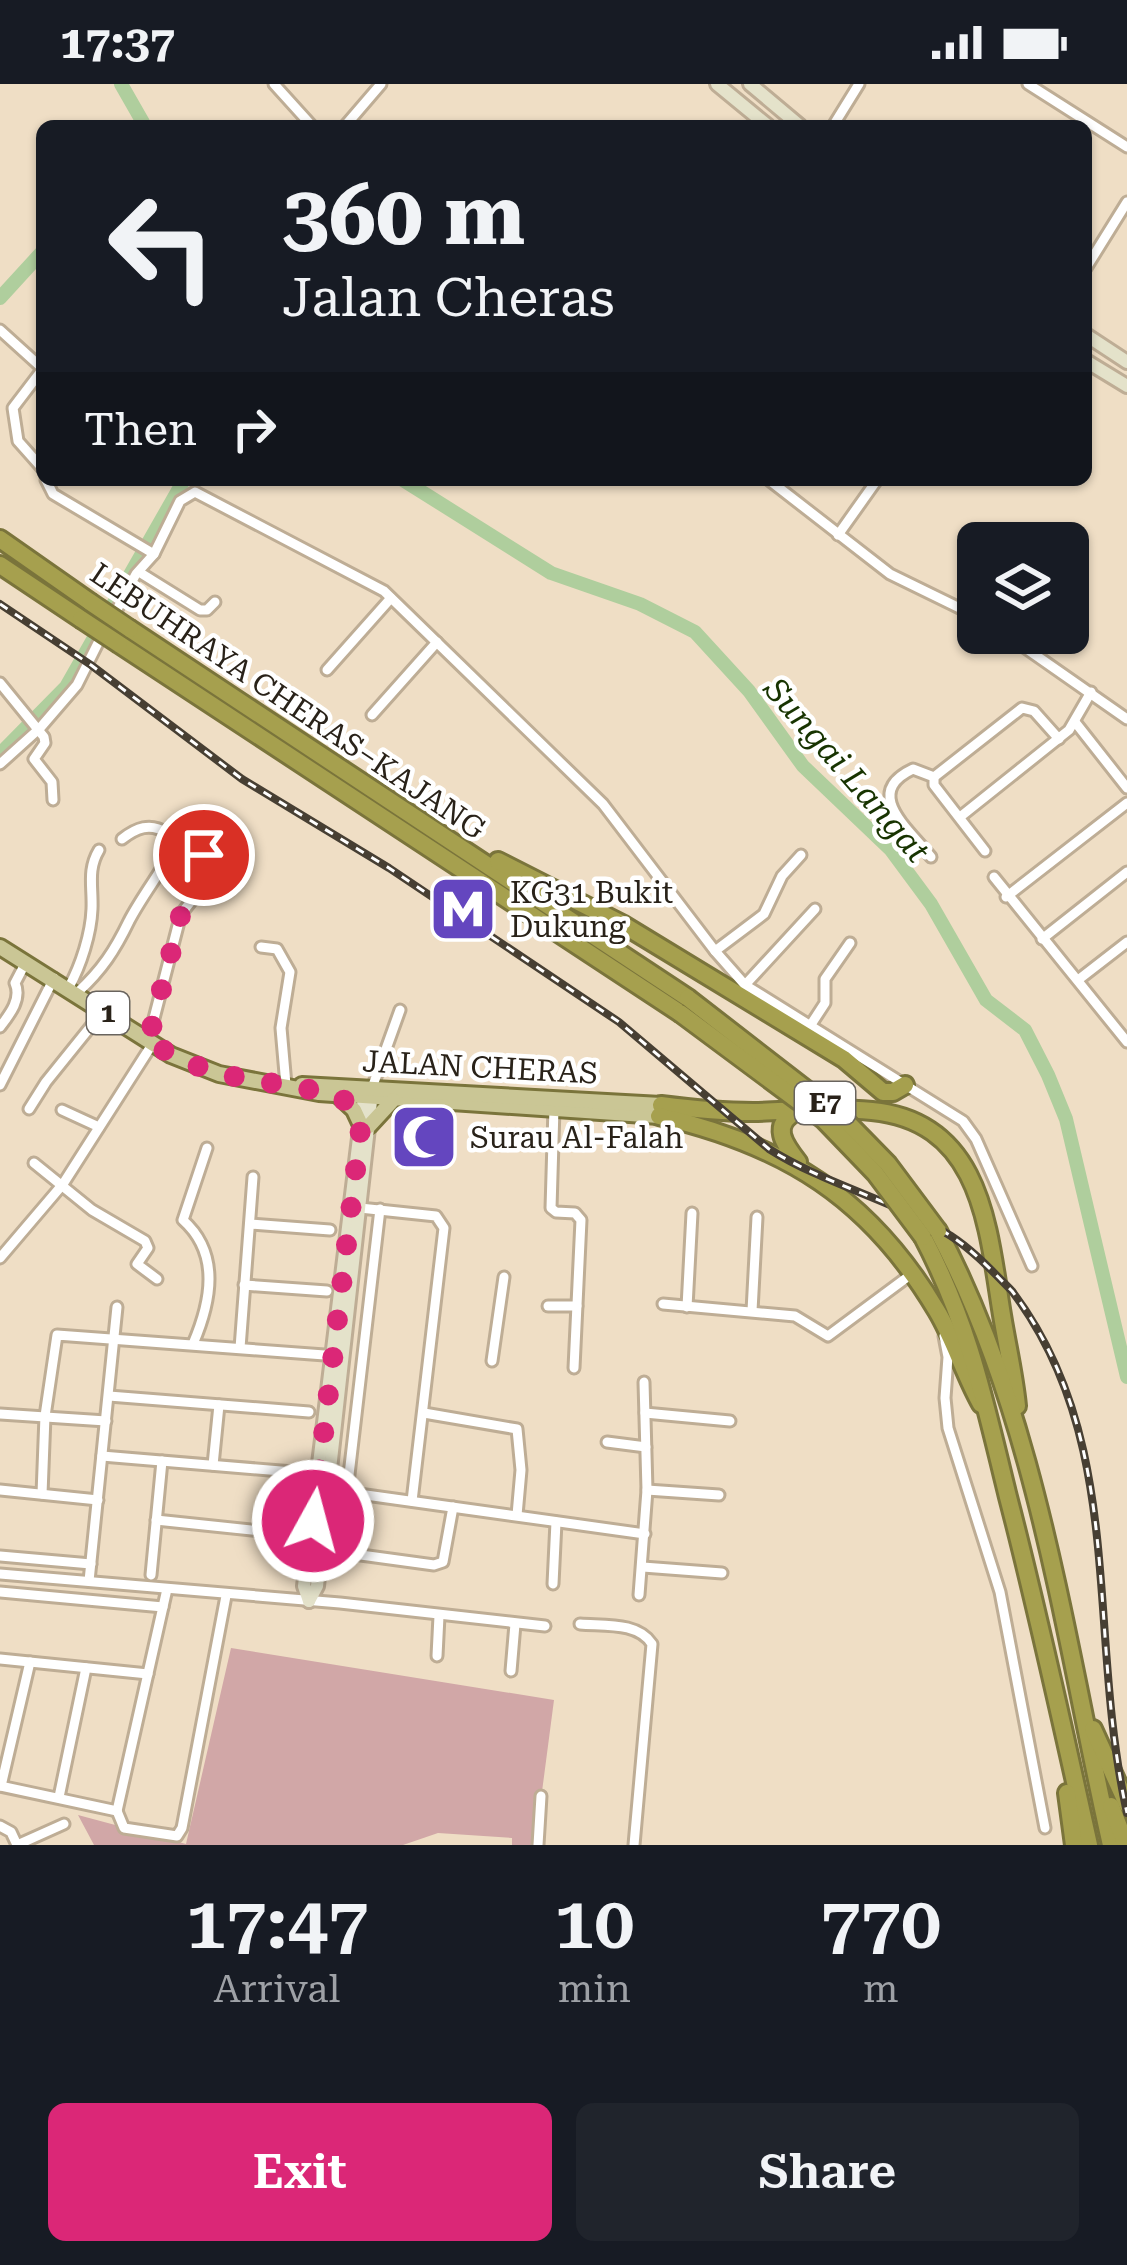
<!DOCTYPE html>
<html lang="en">
<head>
<meta charset="utf-8">
<style>
  body { margin:0; font-family:"Roboto Serif",serif; background:#20242c; color:#f1f3f6; height:100vh; display:flex; flex-direction:column; font-size:45px; white-space:nowrap }
  * { box-sizing:border-box; margin:0 }
  p { font-size:39px; color:#9ea1a6 }
  .icon { flex:none; width:66px; height:66px; fill:none; stroke:currentColor; stroke-width:2; stroke-linecap:round; stroke-linejoin:round }
  .map { position:relative; height:1761px; overflow:hidden }
  .side { display:flex; flex-direction:column; background:#171b24; flex:1 }
  .side>* { flex:none }
  .top-card { position:absolute; left:36px; top:36px; width:1056px; height:366px; border-radius:18px; box-shadow:0 3px 9px #0004; background:#171b24; color:#f1f3f6; overflow:hidden }
  .buttons { position:absolute; left:957px; top:438px; display:grid; gap:24px }
  .buttons a { display:grid; place-items:center; width:132px; height:132px; border-radius:18px; background:#171b24; box-shadow:0 3px 9px #0004; font-size:60px }
  .pin { position:absolute; display:grid; place-items:center; width:102px; height:102px; color:#fff; margin:-51px; border:6px solid #fff; border-radius:50%; box-shadow:0 3px 12px #0007 }
  .me { position:absolute; width:132px; margin:-66px; rotate:7deg; stroke-linejoin:round; filter:drop-shadow(0 0 9px #0008) }
  .turn { display:flex; align-items:center; gap:42px; height:252px; padding:0 48px; font-size:54px }
  .turn .icon { width:156px; height:156px; stroke-width:2.5 }
  .turn b { display:block; font-size:84px; line-height:102px }
  .then { display:flex; align-items:center; height:114px; padding:0 48px; background:#0003; gap:24px; font-size:45px }
  .eta { display:flex; justify-content:space-evenly; align-items:center; height:204px; text-align:center }
  .eta b { font-size:72px; font-weight:600; line-height:84px }
  .action { display:flex; gap:24px; margin-top:auto; padding:24px 48px }
  .action a { flex:1; height:138px; border-radius:18px; background:#db2777; color:#fff; font-size:48px; font-weight:600; line-height:138px; text-align:center }
  .action a+a { background:#20242c; color:#f1f3f6 }
  .status { display:flex; justify-content:space-between; align-items:center; height:84px; padding:0 60px; background:#171b24; direction:ltr }
  .status svg { height:33px; fill:currentColor }
  .map>svg:first-child { display:block }
</style>
</head>
<body>
<div class="status"><b>17:37</b><svg viewBox="0 0 49 12"><path d="M0 12V9h3v3zM5 12V6h3v6zM10 12V3h3v9zM15 12V0h3v12zM26 1h20v11H26zM47 4h2v5h-2z"/></svg></div>
<div class="map">
<svg width="1127" height="1761" viewBox="0 0 1127 1761">
  <rect width="100%" height="100%" fill="#efdec5"/>
  <!-- green -->
  <path fill="#d1a7a7" d="M231 1564 554 1616 535 1761H512V1754L438 1749 403 1761H94L78 1731 186 1760Z"/>
  <g fill="none" stroke-linecap="round" stroke-linejoin="round">
    <!-- river -->
    <g stroke="#afce9d" stroke-width="14">
      <path d="M121 0 145 42"/>
      <path d="M0 214 42 168"/>
      <path d="M403 396 551 489 640 520 695 548 749 607 803 682 891 766 931 820 986 916 1025 946 1048 991 1066 1035 1127 1293"/>
      <path d="M0 670 66 603 184 396"/>
    </g>
    <defs>
      <g id="street">
        <path d="M274 0 312 42"/>
        <path d="M1028 0 1127 63"/>
        <path d="M345 42 381 0"/>
        <path d="M833 42 859 0"/>
        <path d="M1086 184 1127 118"/>
        <path d="M0 246 42 284"/>
        <path d="M42 286 13 324 18 357 42 384"/>
        <path d="M46 396 53 410 154 470"/>
        <path d="M769 396 890 490 978 533"/>
        <path d="M838 451 877 396"/>
        <path d="M139 488 200 526H207L215 518"/>
        <path d="M113 533 136 490 154 470 180 417 195 408 384 507 603 720 715 867 745 901 963 1037 976 1055 1032 1182"/>
        <path d="M1004 549 1127 635"/>
        <path d="M327 586 391 514"/>
        <path d="M0 599 44 653 45 659 34 675 52 698 53 716"/>
        <path d="M372 631 437 558"/>
        <path d="M1075 638 1127 704"/>
        <path d="M0 680 40 644 77 601 104 547"/>
        <path d="M934 693 1022 624 1034 627 1059 655"/>
        <path d="M960 733 1069 646 1091 608"/>
        <path d="M931 773C908 744 862 709 913 685L934 693V701L985 767"/>
        <path d="M994 793 1127 958"/>
        <path d="M1006 813 1127 719"/>
        <path d="M1042 855 1127 788"/>
        <path d="M261 863 277 865 290 888 281 944 286 1001"/>
        <path d="M715 867 764 830 782 792 801 771"/>
        <path d="M1078 896 1127 858"/>
        <path d="M745 901 815 825"/>
        <path d="M69 903C81 881 91 850 92 825 93 803 87 786 99 766"/>
        <path d="M78 908C102 886 115 866 129 837 141 814 158 792 171 769L167 749C150 738 136 744 122 755"/>
        <path d="M810 942 825 919V895L850 859"/>
        <path d="M0 943C10 930 22 915 15 899L26 878"/>
        <path d="M144 953 151 946 181 830 215 787 202 768"/>
        <path d="M0 1001 54 894"/>
        <path d="M372 1004 400 926"/>
        <path d="M554 1024 551 1124 556 1128 575 1129 581 1136 574 1284"/>
        <path d="M29 1025 46 998 104 926"/>
        <path d="M62 1026 99 1043"/>
        <path d="M34 1079 92 1126 145 1157 148 1164 137 1180 157 1195"/>
        <path d="M360 1124 436 1132 444 1144 412 1417"/>
        <path d="M250 1140 330 1146"/>
        <path d="M0 1174 63 1100 153 959"/>
        <path d="M244 1201 327 1207"/>
        <path d="M663 1220 795 1232 828 1252 913 1189"/>
        <path d="M548 1222H577"/>
        <path d="M687 1223 692 1129"/>
        <path d="M752 1227 757 1133"/>
        <path d="M944 1252 948 1273 945 1314 948 1344 1000 1508 1045 1744"/>
        <path d="M193 1260C211 1218 221 1170 183 1136L207 1064"/>
        <path d="M240 1264 253 1093"/>
        <path d="M492 1277 504 1193"/>
        <path d="M109 1312 309 1328"/>
        <path d="M424 1329 517 1345 521 1386 517 1431"/>
        <path d="M645 1329 730 1337"/>
        <path d="M0 1330 106 1337"/>
        <path d="M607 1358 646 1363"/>
        <path d="M102 1372 305 1389"/>
        <path d="M213 1381 219 1321"/>
        <path d="M323 1405 645 1450"/>
        <path d="M0 1406 98 1416"/>
        <path d="M647 1406 719 1411"/>
        <path d="M347 1408 380 1125"/>
        <path d="M42 1410 45 1332 57 1251 338 1272"/>
        <path d="M156 1436 290 1450"/>
        <path d="M339 1468 434 1481 443 1478 453 1423"/>
        <path d="M0 1472 91 1480"/>
        <path d="M643 1483 722 1489"/>
        <path d="M0 1490 340 1519 545 1542"/>
        <path d="M151 1491 162 1377"/>
        <path d="M89 1497 117 1223"/>
        <path d="M553 1500 556 1438"/>
        <path d="M0 1508 163 1523"/>
        <path d="M639 1511 647 1406 644 1298"/>
        <path d="M580 1540C605 1542 638 1538 652 1560L634 1761"/>
        <path d="M437 1572 439 1532"/>
        <path d="M0 1575 148 1590"/>
        <path d="M511 1587 515 1540"/>
        <path d="M0 1702 117 1727"/>
        <path d="M1 1702 30 1578"/>
        <path d="M59 1713 86 1584"/>
        <path d="M117 1727 124 1744 177 1752 182 1744 226 1512"/>
        <path d="M117 1727 167 1505"/>
        <path d="M0 1742 11 1748 17 1761"/>
        <path d="M17 1761 64 1740"/>
        <path d="M538 1761 541 1712"/>
      </g>
      <g id="secondary">
        <path d="M717 0 768 42"/>
        <path d="M750 0 800 42"/>
        <path d="M1086 251 1127 278"/>
        <path d="M1086 277 1127 302"/>
        <path d="M309 1517 304 1502 364 1013 368 1008"/>
        <path d="M309 1517 317 1502 372 1008"/>
      </g>
      <g id="primary">
        <path d="M0 863 171 971 219 990 319 1009 659 1032"/>
        <path d="M302 1001 661 1021"/>
        <path d="M339 1012 354 1026 361 1041"/>
        <path d="M369 1042 393 1016"/>
      </g>
      <g id="highway">
        <path d="M0 455 90 518"/>
        <path d="M0 481 81 535"/>
        <path d="M130 545 688 914"/>
        <path d="M119 560 680 929"/>
        <path d="M498 777 622 840 844 975 883 1008H893L905 1001"/>
        <path d="M661 1021C692 1025 722 1028 753 1028 792 1027 832 1023 872 1027 983 1038 988 1146 1002 1231 1007 1262 1014 1291 1017 1322"/>
        <path d="M797 1027C770 1041 784 1060 798 1078"/>
        <path d="M659 1032C785 1061 870 1114 937 1227 955 1257 964 1290 981 1320"/>
        <path d="M938 1147C1037 1333 1065 1557 1111 1761"/>
        <path d="M923 1153C970 1243 984 1316 1008 1413 1038 1528 1063 1644 1089 1761"/>
        <path d="M1093 1645 1127 1720"/>
        <path d="M1067 1709 1074 1761"/>
        <path d="M1111 1722 1126 1761"/>
      </g>
    </defs>
    <!-- street casing -->
    <use href="#street" stroke="#bead95" stroke-width="15"/>
    <!-- secondary casing -->
    <use href="#secondary" stroke="#bead95" stroke-width="18"/>
    <!-- primary casing -->
    <use href="#primary" stroke="#7a743b" stroke-width="20"/>
    <!-- highway casing -->
    <use href="#highway" stroke="#7a743b" stroke-width="22"/>
    <!-- street -->
    <use href="#street" stroke="#fff" stroke-width="9"/>
    <!-- secondary -->
    <use href="#secondary" stroke="#e4e2ca" stroke-width="12"/>
    <!-- primary -->
    <use href="#primary" stroke="#cac695" stroke-width="14"/>
    <!-- highway -->
    <use href="#highway" stroke="#a6a04e" stroke-width="16"/>
    <defs>
      <path id="rail" d="M0 520 91 581 242 695 389 784 619 938 769 1065C826 1101 894 1116 951 1152 974 1167 993 1188 1012 1207 1127 1359 1086 1544 1127 1729"/>
    </defs>
    <!-- rail casing -->
    <use href="#rail" stroke="#473f33" stroke-width="8"/>
    <!-- rail -->
    <use href="#rail" stroke="#fff" stroke-width="3" stroke-dasharray="9" stroke-linecap="butt"/>
    <defs>
      <g id="highway-bridge">
        <path d="M90 518 130 545"/>
        <path d="M81 535 119 560"/>
        <path d="M688 914 843 1034 888 1080 938 1147"/>
        <path d="M680 929 824 1036 875 1089 923 1153"/>
      </g>
    </defs>
    <!-- highway-bridge casing -->
    <use href="#highway-bridge" stroke="#7a743b" stroke-width="22" stroke-linecap="butt"/>
    <!-- highway-bridge -->
    <use href="#highway-bridge" stroke="#a6a04e" stroke-width="16"/>
  </g>
  <g fill="none" stroke-linecap="round" stroke-linejoin="round">
    <!-- route -->
    <path stroke="#db2777" stroke-width="21" stroke-dasharray="0 37.8" d="M204 771 214 787 181 830 151 946 144 953 171 971 214 989 336 1010 350 1021 361 1041 313 1437"/>
  </g>
  <!-- icons -->
  <defs>
    <symbol id="metro-square" viewBox="-11 -11 22 22"><rect x="-9" y="-9" width="18" height="18" rx="4" fill="#6446bf" stroke="#fff"/><path d="M-5.5 5V-5H-3L0 0L3-5H5.5V5H3V-.5L0 4L-3-.5V5Z" fill="#fff"/></symbol>
    <symbol id="mosque-square" viewBox="-11 -11 22 22"><rect x="-9" y="-9" width="18" height="18" rx="4" fill="#6446bf" stroke="#fff"/><path d="M3.5-4.9A6 6 0 1 0 3.5 4.9A5 5 0 1 1 3.5-4.9Z" fill="#fff"/></symbol>
  </defs>
  <g fill-rule="evenodd">
    <use href="#metro-square" x="425" y="787" width="76" height="76"/>
    <use href="#mosque-square" x="386" y="1015" width="76" height="76"/>
  </g>
  <g text-anchor="middle" dominant-baseline="central" stroke-width="9" stroke-linejoin="round" paint-order="stroke">
    <!-- shield labels -->
    <g fill="#fff" stroke="#69645e" stroke-width="3">
      <rect x="87" y="908" width="42" height="42" rx="9"/>
      <rect x="795" y="998" width="60" height="42" rx="9"/>
    </g>
    <g font-size="27" font-weight="bold" fill="#292219">
      <text x="108" y="929">1</text>
      <text x="825" y="1019">E7</text>
    </g>
    <!-- street labels -->
    <g font-size="30" fill="#292219" stroke="#fff">
      <text transform="translate(288 617) rotate(34)">LEBUHRAYA CHERAS–KAJANG</text>
      <text transform="translate(480 983) rotate(3)">JALAN CHERAS</text>
    </g>
    <!-- poi labels -->
    <g font-size="30" fill="#292219" stroke="#fff" text-anchor="start">
      <text x="510" y="808">KG31 Bukit<tspan x="510" dy="34">Dukung</tspan></text>
      <text x="470" y="1053">Surau Al-Falah</text>
    </g>
    <!-- water labels -->
    <g font-size="33" font-style="italic" fill="#173300" stroke="#fff">
      <text transform="translate(847 686) rotate(49)">Sungai Langat</text>
    </g>
  </g>
</svg>
<div class="buttons">
<a><svg class="icon" aria-label="layers" viewBox="0 0 24 24"><path d="M12 4l9 5-9 5-9-5zM3 14l9 5 9-5"/></svg></a>
</div>
<div class="pin" style="left:204px;top:771px;background:#d93025"><svg class="icon" aria-label="arrive" viewBox="0 0 24 24"><path d="M6 21V4h12l-3 4 3 4H6"/></svg></div>
<svg class="me" style="left:313px;top:1437px" viewBox="-20 -20 40 40"><circle r="17" fill="#db2777" stroke="#fff" stroke-width="3"/><path d="M0-11L8 9 0 5-8 9z" fill="#fff"/></svg>
<div class="top-card">
<div class="turn"><svg class="icon" aria-label="left" viewBox="0 0 24 24"><path d="M17 20v-9H6M10 6l-5 5 5 5"/></svg><div><b>360 m</b>Jalan Cheras</div></div>
<div class="then">Then<svg class="icon" aria-label="right" viewBox="0 0 24 24"><path d="M7 20v-9h11M14 6l5 5-5 5"/></svg></div>
</div>
</div>
<section class="side">
<div class="eta">
<div><b>17:47</b><p>Arrival</p></div>
<div><b>10</b><p>min</p></div>
<div><b>770</b><p>m</p></div>
</div>
<div class="action"><a>Exit</a><a>Share</a></div>
</section>
</body>
</html>
